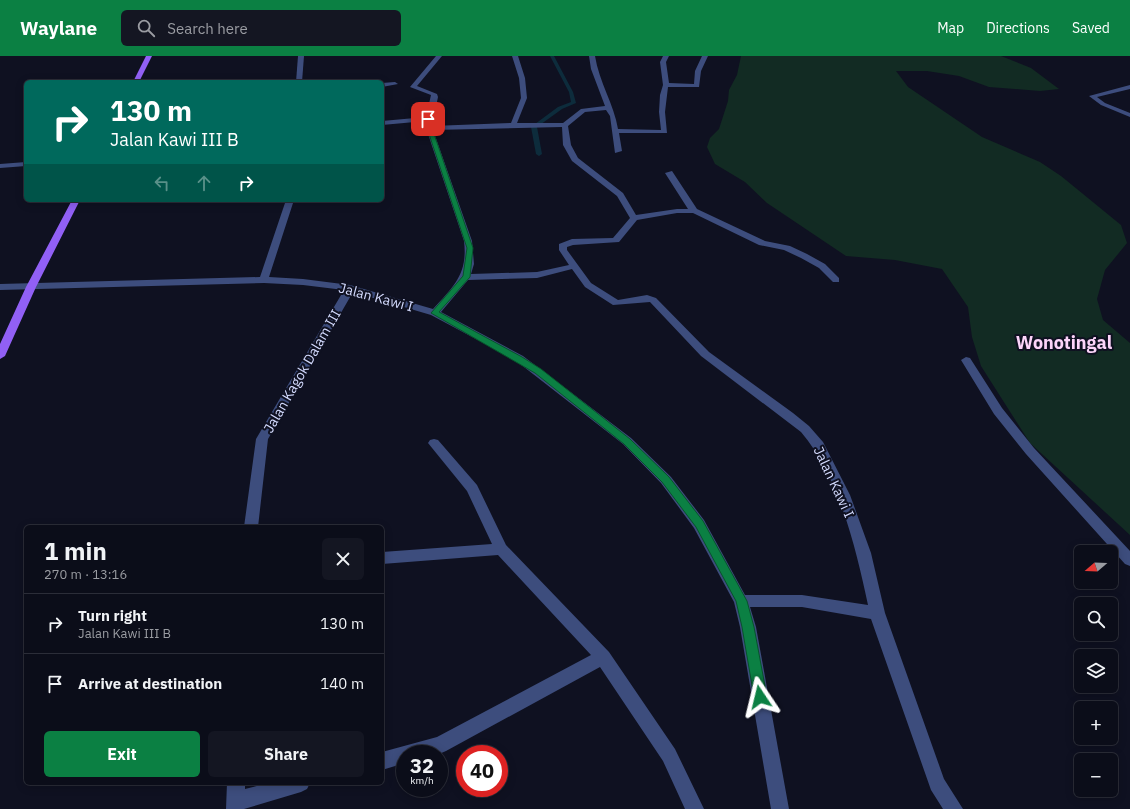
<!DOCTYPE html>
<html lang="en">
<head>
<meta charset="utf-8">
<style>
  body { margin:0; font-family:"IBM Plex Sans",sans-serif; background:#141622; color:#f1f3f6; height:100vh; display:flex; flex-direction:column; font-size:15px; white-space:nowrap }
  * { box-sizing:border-box; margin:0 }
  p { font-size:13px; color:#9a9ca2 }
  .icon { flex:none; width:22px; height:22px; fill:none; stroke:currentColor; stroke-width:2; stroke-linecap:round; stroke-linejoin:round }
  .map { position:relative; flex:1; overflow:hidden }
  .side { position:absolute; left:24px; top:469px; width:360px; height:260px; display:flex; flex-direction:column; background:#0b0d19; border-radius:6px; box-shadow:0 2px 10px #0003,0 0 0 1px #2b2d38 }
  .side>* { flex:none }
  .banner { position:absolute; left:24px; top:24px; width:360px; height:122px; border-radius:6px; box-shadow:0 2px 10px #0003,0 0 0 1px #2b2d38; background:#00695c; color:#fff; overflow:hidden }
  .needle { width:26px; rotate:251deg }
  .controls { position:absolute; left:1074px; top:489px; display:grid; gap:8px }
  .controls a { display:grid; place-items:center; width:44px; height:44px; border-radius:6px; background:#0b0d19; box-shadow:0 2px 10px #0003,0 0 0 1px #2b2d38; font-size:20px }
  .speed { position:absolute; left:396px; top:689px; display:flex; gap:8px; font-size:20px; font-weight:700; text-align:center }
  .speed>* { display:grid; place-content:center; width:52px; height:52px; border-radius:50%; background:#0b0d19; box-shadow:0 2px 10px #0003,0 0 0 1px #2b2d38; line-height:1 }
  .speed small { font-size:10px; font-weight:400 }
  .speed .limit { border:6px solid #d22; background:#fff; color:#111 }
  .pin { position:absolute; display:grid; place-items:center; width:34px; height:34px; color:#fff; margin:-17px; border-radius:8px; box-shadow:0 2px 6px #0006 }
  .me { position:absolute; width:44px; margin:-22px; rotate:350deg; stroke-linejoin:round; filter:drop-shadow(0 0 3px #0008) }
  .turn { display:flex; align-items:center; gap:14px; height:84px; padding:0 20px; font-size:18px }
  .turn .icon { width:52px; height:52px; stroke-width:2.5 }
  .turn b { display:block; font-size:28px; line-height:34px }
  .lanes { display:flex; align-items:center; height:38px; padding:0 20px; background:#0003; justify-content:center; gap:20px; direction:ltr }
  .lanes .off { opacity:.35 }
  .round { display:grid; place-items:center; flex:none; width:42px; height:42px; border-radius:6px; background:#141622 }
  .headline { display:flex; align-items:center; justify-content:space-between; height:68px; padding:0 20px }
  h1 { font-size:24px; font-weight:800; line-height:30px }
  .cta { display:flex; gap:8px; margin-top:auto; padding:8px 20px }
  .cta a { flex:1; height:46px; border-radius:6px; background:#0b8043; color:#fff; font-size:16px; font-weight:800; line-height:46px; text-align:center }
  .cta a+a { background:#141622; color:#f1f3f6 }
  ul { padding:0; list-style:none }
  li { display:flex; align-items:center; gap:12px; height:60px; padding:0 20px; border-top:1px solid #2b2d38 }
  li div { flex:1 }
  li b { display:block; font-size:15px }
  li em { font-style:normal }
  header { display:flex; align-items:center; gap:24px; box-sizing:border-box; height:56px; padding:0 20px; background:#0b8043; color:#fff }
  header strong { font-size:19px }
  nav { display:flex; gap:22px; margin-inline-start:auto; font-size:14px }
  .search { width:280px; height:36px; background:#141622; display:flex; align-items:center; gap:10px; box-sizing:border-box; padding:0 14px; border-radius:6px; color:#9a9ca2; font-size:15px }
  .map>svg:first-child { display:block }
</style>
</head>
<body>
<header>
<strong>Waylane</strong>
<div class="search"><svg class="icon" aria-label="search" viewBox="0 0 24 24"><circle cx="10" cy="10" r="6"/><path d="M15 15l6 6"/></svg>Search here</div>
<nav><a>Map</a><a>Directions</a><a>Saved</a></nav>
</header>
<div class="map">
<svg width="1130" height="753" viewBox="0 0 1130 753">
  <rect width="100%" height="100%" fill="#0f1121"/>
  <!-- green -->
  <path fill="#122b23" d="M741 0H1001L1031 12 1059 33 1040 35 989 31 959 20 927 15H896L908 31 982 81 1040 106 1061 120 1121 169 1127 187 1105 214 1097 243 1103 264 1130 287V479L1030 387 981 310 972 281 968 251 942 213 895 204 846 200 767 147 745 126 715 108 707 91 710 82 719 73 728 45 729 34 737 19Z"/>
  <g fill="none" stroke-linecap="round" stroke-linejoin="round">
    <!-- stream -->
    <path fill="#0d2c3c" fill-rule="evenodd" d="M550 0H554L573 36 576 47 562 53 537 71 542 98 539 100 536 98 531 71 558 51 571 46 569 36Z"/>
    <!-- minor -->
    <g fill="#3d4d7d" fill-rule="evenodd">
      <path d="M298 0H304L302 26H296Z"/>
      <path d="M436 0H442L417 30 437 38 438 41 432 70 511 67 521 42 519 22 512 0H518L525 22 527 42 517 67H563L581 53 605 50 591 13 589 0H595C599 26 614 48 618 73L661 74 659 56 660 39 663 29 660 6 663 0H669L666 6 669 27 694 28 695 15 702 0H708L701 15 699 31H668L665 56 667 77H619L622 95 615 97 610 60 606 54 585 56 568 70 571 89 578 102 623 137 636 159 677 153H688L665 117 672 115 697 153 765 185 790 190 807 198 825 208 839 222V226H833L819 212 801 202 784 194 759 189 693 157H677L637 164 619 186 573 189 567 191V194L591 227 618 244 647 239 656 242 709 296 793 357 809 370 823 386 850 439 871 497 885 557 944 723 963 753H943L931 734 871 563 802 551H750L756 571 789 753H771L740 571 734 546 694 472 661 427 623 388 515 304 431 259 353 236 268 383 258 471H244L256 383 344 234 303 229 264 227 0 234V228L260 221 286 144H294L269 221 303 223 350 229 433 253C454 230 468 218 464 185L426 72V65L382 69V65L426 61 431 39 410 31ZM562 71 563 89 572 105 617 140 630 162 613 182 572 183 559 188V194L569 209 537 216 471 218 474 208 472 185 433 74ZM572 213 585 231 613 249 650 246 701 300 801 376C839 420 856 493 868 549L802 539H745L704 464 671 421 631 382 523 300 441 256 468 224 537 222Z"/>
      <path d="M382 27 395 26 398 28 382 31Z"/>
      <path d="M1130 29V33L1097 41 1105 47 1130 57V61L1101 49 1089 40Z"/>
      <path d="M26 106V110L0 112V108Z"/>
      <path d="M966 301 970 302 1002 352 1034 392 1130 495V510L1125 508 1026 398 994 358 961 304Z"/>
      <path d="M434 383 438 384 477 429 506 489 609 596 675 693 704 753H685L663 705 600 611 446 695 439 698H405V707L382 714V696L437 681 591 599 498 499 382 508V496L492 488 467 435 428 387 430 384Z"/>
      <path d="M227 727H245V733L268 727H310L307 733 301 736 244 753H226Z"/>
    </g>
    <!-- major -->
    <g fill="#9160f5" fill-rule="evenodd">
      <path d="M146 0H152L139 26H133Z"/>
      <path d="M72 144H80L36 231 5 300 0 303V288L26 231Z"/>
    </g>
  </g>
  <!-- route -->
  <path fill="#0b8043" stroke="#07532c" d="M428 62 431 63 432 72 473 192 470 221 439 256 522 301 541 313 630 383 669 421 703 465 747 545 754 571 767 641 765 645 760 647 756 645 754 641 742 571 736 545 696 471 662 426 624 388 535 317 431 257 463 220 467 192 427 72 426 63Z"/>
  <g text-anchor="middle" dominant-baseline="central" stroke-width="4" stroke-linejoin="round" paint-order="stroke">
    <!-- street labels -->
    <g font-size="14" fill="#d2d9fc" stroke="#0f1121">
      <text transform="translate(376 241) rotate(15)">Jalan Kawi I</text>
      <text transform="translate(302 315) rotate(-60)">Jalan Kagok Dalam III</text>
      <text transform="translate(834 426) rotate(65)">Jalan Kawi I</text>
    </g>
    <!-- district labels -->
    <g font-size="18" font-weight="bold" fill="#fcd4f9" stroke="#0f1121">
      <text x="1064" y="286">Wonotingal</text>
    </g>
  </g>
</svg>
<div class="controls">
<a><svg class="needle" viewBox="-14 -14 28 28"><path d="M0-13l5 13h-10z" fill="#e53935"/><path d="M0 13l5-13h-10z" fill="#9a9ca2"/></svg></a>
<a><svg class="icon" aria-label="search" viewBox="0 0 24 24"><circle cx="10" cy="10" r="6"/><path d="M15 15l6 6"/></svg></a>
<a><svg class="icon" aria-label="layers" viewBox="0 0 24 24"><path d="M12 4l9 5-9 5-9-5zM3 14l9 5 9-5"/></svg></a>
<a>+</a>
<a>−</a>
</div>
<div class="speed"><div>32<small>km/h</small></div><div class="limit">40</div></div>
<div class="pin" style="left:428px;top:63px;background:#d93025"><svg class="icon" aria-label="arrive" viewBox="0 0 24 24"><path d="M6 21V4h12l-3 4 3 4H6"/></svg></div>
<svg class="me" style="left:760px;top:641px" viewBox="-20 -20 40 40"><path d="M0-17L14 15 0 8-14 15z" fill="#0b8043" stroke="#fff" stroke-width="4"/></svg>
<div class="banner">
<div class="turn"><svg class="icon" aria-label="right" viewBox="0 0 24 24"><path d="M7 20v-9h11M14 6l5 5-5 5"/></svg><div><b>130 m</b>Jalan Kawi III B</div></div>
<div class="lanes"><svg class="icon off" aria-label="left" viewBox="0 0 24 24"><path d="M17 20v-9H6M10 6l-5 5 5 5"/></svg><svg class="icon off" aria-label="ahead" viewBox="0 0 24 24"><path d="M12 20V5M6 11l6-6 6 6"/></svg><svg class="icon" aria-label="right" viewBox="0 0 24 24"><path d="M7 20v-9h11M14 6l5 5-5 5"/></svg></div>
</div>
<section class="side">
<div class="headline"><div><h1>1 min</h1><p>270 m · 13:16</p></div><a class="round"><svg class="icon" aria-label="close" viewBox="0 0 24 24"><path d="M6 6l12 12M18 6L6 18"/></svg></a></div>
<ul>
<li><svg class="icon" aria-label="right" viewBox="0 0 24 24"><path d="M7 20v-9h11M14 6l5 5-5 5"/></svg><div><b>Turn right</b><p>Jalan Kawi III B</p></div><em>130 m</em></li>
<li><svg class="icon" aria-label="arrive" viewBox="0 0 24 24"><path d="M6 21V4h12l-3 4 3 4H6"/></svg><div><b>Arrive at destination</b></div><em>140 m</em></li>
</ul>
<div class="cta"><a>Exit</a><a>Share</a></div>
</section>
</div>
</body>
</html>
